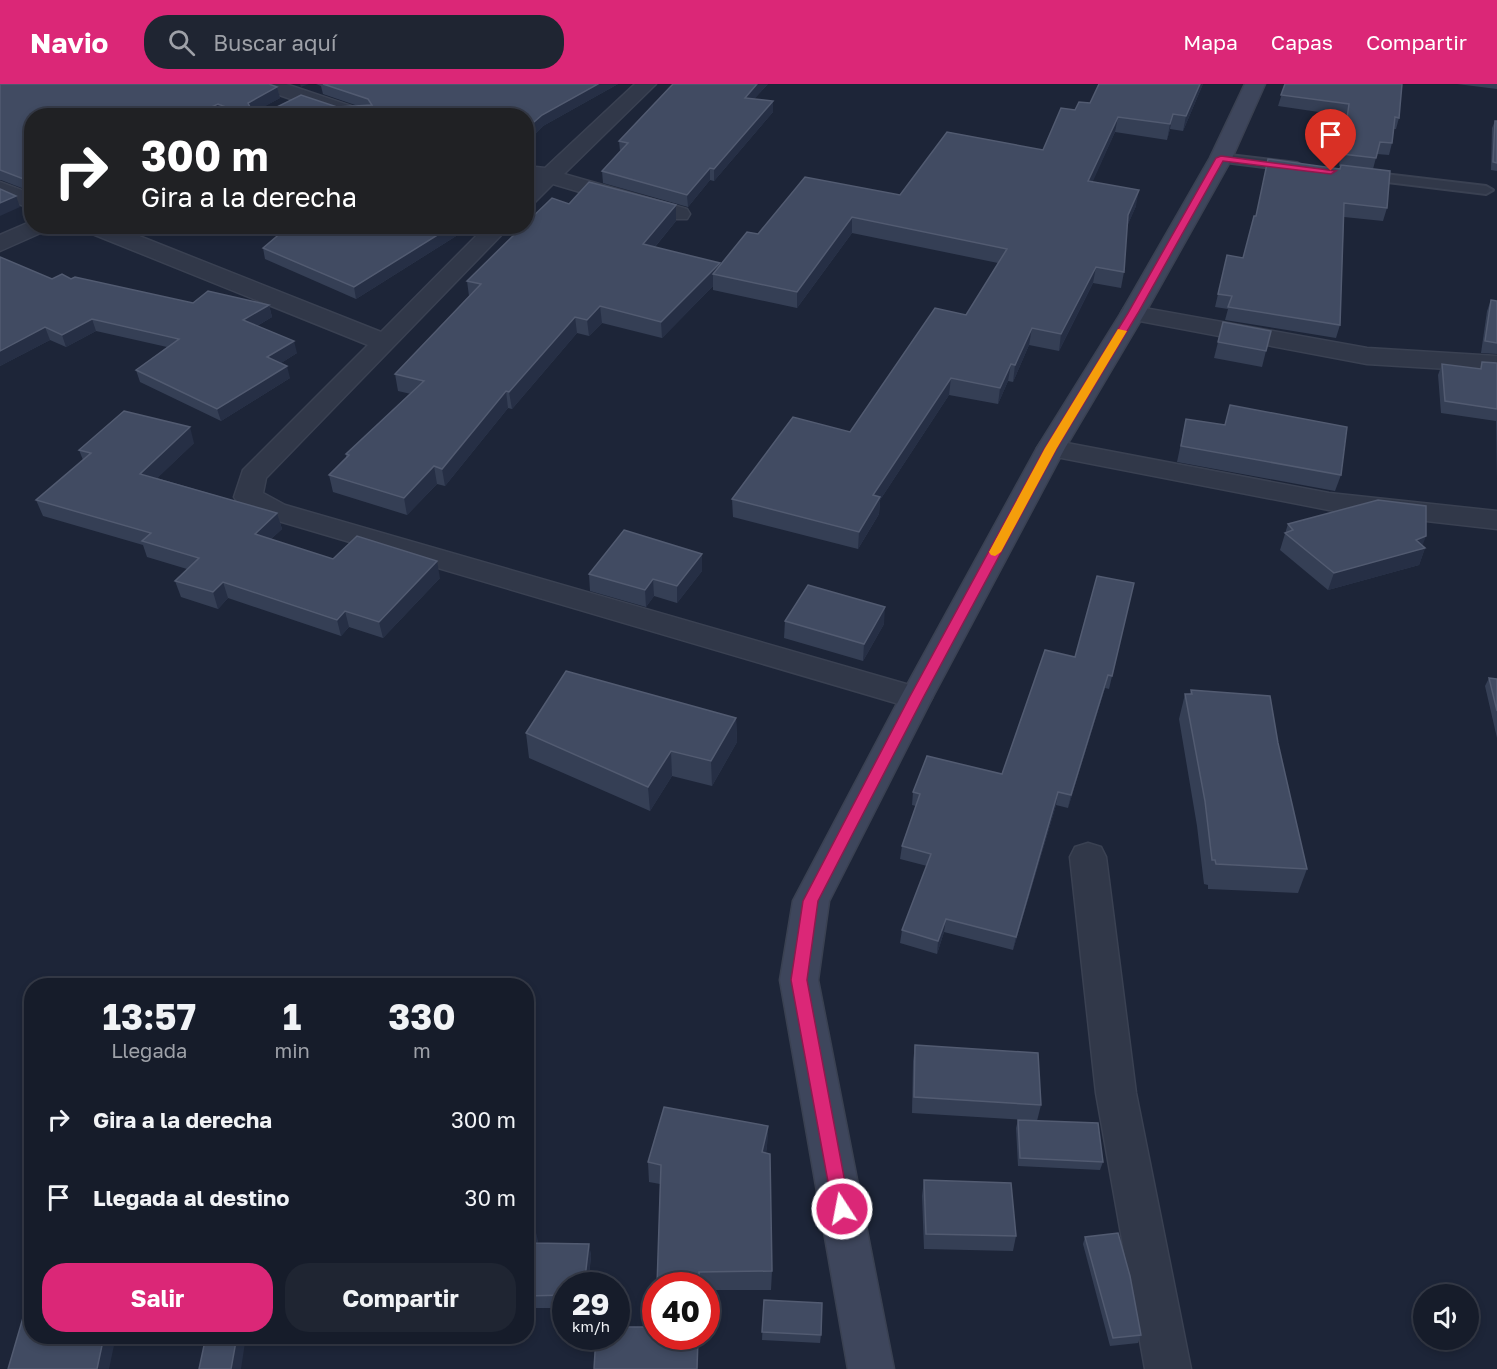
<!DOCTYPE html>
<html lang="es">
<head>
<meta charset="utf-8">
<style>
  body { margin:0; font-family:"Golos Text",sans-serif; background:#1f2532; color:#f1f3f6; height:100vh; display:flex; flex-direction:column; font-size:22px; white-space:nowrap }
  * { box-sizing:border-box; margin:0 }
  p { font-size:20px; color:#9ea1a8 }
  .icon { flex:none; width:33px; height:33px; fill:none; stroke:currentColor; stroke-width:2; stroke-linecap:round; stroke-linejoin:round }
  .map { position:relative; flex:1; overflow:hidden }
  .panel { position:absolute; left:24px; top:894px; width:510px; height:366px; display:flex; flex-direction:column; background:#161c2a; border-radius:24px; box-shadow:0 3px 9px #0003,0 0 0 2px #353a47 }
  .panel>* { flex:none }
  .guide { position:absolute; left:24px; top:24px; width:510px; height:126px; border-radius:24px; box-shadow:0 3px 9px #0003,0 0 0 2px #353a47; background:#202124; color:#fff; overflow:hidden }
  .fabs { position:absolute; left:1413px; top:1200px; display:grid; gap:12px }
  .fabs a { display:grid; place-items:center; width:66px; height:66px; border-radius:50%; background:#161c2a; box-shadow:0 3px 9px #0003,0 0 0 2px #353a47; font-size:30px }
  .speed { position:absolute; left:552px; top:1188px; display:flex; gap:12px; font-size:30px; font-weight:700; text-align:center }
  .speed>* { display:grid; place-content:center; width:78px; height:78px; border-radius:50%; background:#161c2a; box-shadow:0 3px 9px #0003,0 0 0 2px #353a47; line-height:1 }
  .speed small { font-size:15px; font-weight:400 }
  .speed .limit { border:9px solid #d22; background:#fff; color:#111 }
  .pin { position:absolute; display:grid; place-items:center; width:51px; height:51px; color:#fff; margin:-62px -26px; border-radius:50% 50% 50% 0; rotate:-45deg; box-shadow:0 0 6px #0007 }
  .pin .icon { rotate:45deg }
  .me { position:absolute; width:66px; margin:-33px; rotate:349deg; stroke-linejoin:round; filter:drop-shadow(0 0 4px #0008) }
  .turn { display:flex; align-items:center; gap:21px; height:126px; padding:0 18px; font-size:27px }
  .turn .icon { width:78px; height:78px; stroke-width:2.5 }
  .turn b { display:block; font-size:42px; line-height:51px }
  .eta { display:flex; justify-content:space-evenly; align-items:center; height:102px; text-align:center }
  .eta b { font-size:36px; font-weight:700; line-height:42px }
  .cta { display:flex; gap:12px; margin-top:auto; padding:12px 18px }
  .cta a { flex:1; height:69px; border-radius:24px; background:#db2777; color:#fff; font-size:24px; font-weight:700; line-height:69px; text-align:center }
  .cta a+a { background:#1f2532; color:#f1f3f6 }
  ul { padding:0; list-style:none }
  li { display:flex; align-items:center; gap:18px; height:78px; padding:0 18px }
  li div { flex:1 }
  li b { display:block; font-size:22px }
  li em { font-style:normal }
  header { display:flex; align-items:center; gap:36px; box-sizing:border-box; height:84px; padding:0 30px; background:#db2777; color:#fff }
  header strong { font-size:28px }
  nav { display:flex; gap:33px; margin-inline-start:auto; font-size:21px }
  .search { width:420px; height:54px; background:#1f2532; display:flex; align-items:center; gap:15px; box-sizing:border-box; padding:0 21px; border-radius:24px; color:#9ea1a8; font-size:22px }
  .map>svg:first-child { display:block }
</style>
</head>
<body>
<header>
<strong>Navio</strong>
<div class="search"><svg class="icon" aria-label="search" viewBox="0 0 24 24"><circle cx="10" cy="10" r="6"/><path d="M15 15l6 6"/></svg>Buscar aquí</div>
<nav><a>Mapa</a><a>Capas</a><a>Compartir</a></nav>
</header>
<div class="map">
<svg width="1497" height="1285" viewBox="0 0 1497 1285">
  <rect width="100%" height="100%" fill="#1d2538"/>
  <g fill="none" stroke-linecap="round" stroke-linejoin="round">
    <defs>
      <g id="lane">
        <path d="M1221 70 1297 79 1304 83 1297 87 1216 77 1214 74 1216 71Z"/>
        <path d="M1359 87 1486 102 1493 106 1486 110 1354 94 1352 91 1354 88Z"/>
      </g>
      <g id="street">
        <path d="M256 0H286L369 28 372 32H340L259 4Z"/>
        <path d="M635 0H656L564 90 687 125 690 130 687 135H671L553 100 534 119 526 120V102L534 95 526 92V82L545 84Z"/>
        <path d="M0 98 32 110V125L0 113Z"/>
        <path d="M32 137V142H48L45 147 0 167V151Z"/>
        <path d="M82 142H114L381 248 486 142H510L266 394 263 409 285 421 927 606 932 614 927 622 916 625 265 433 238 419 234 413 243 386 368 261 85 147Z"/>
        <path d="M1133 222 1367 264 1497 272V288L1367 280 1124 234 1121 229 1124 224Z"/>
        <path d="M1051 356 1329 409 1497 427V445L1329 426 1041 370 1037 364 1041 358Z"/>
        <path d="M1088 759 1101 763 1106 773 1136 1009 1191 1285H1145L1096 1009 1070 773 1075 763Z"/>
      </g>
      <path id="secondary" d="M1245 0H1265L1232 74 1145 229 1065 364 932 614 829 817 818 896 894 1285H848L780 896 793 817 900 614 1037 364 1121 229 1210 74Z"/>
    </defs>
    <!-- lane casing -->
    <use href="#lane" stroke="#3a4152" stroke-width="4"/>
    <!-- street casing -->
    <use href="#street" stroke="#3a4152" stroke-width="3"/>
    <!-- secondary casing -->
    <use href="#secondary" stroke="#3a4152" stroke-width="3"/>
    <!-- lane -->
    <use href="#lane" fill="#313849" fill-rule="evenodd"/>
    <!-- street -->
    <use href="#street" fill="#313849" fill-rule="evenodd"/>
    <!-- secondary -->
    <use href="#secondary" fill="#3e465c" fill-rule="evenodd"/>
  </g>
  <!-- wall -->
  <g fill="#353f55">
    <path d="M0 0 277 3 280 14 263 23H337L358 22 323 10 321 2 316 0H618L543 42 536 49H532L526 52V32H32V108L1 96H0Z"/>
    <path d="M768 0 754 15 773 28 714 97 710 96 688 123 603 99 602 87 620 67 619 57Z"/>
    <path d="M1099 0H1203L1183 47 1170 45 1167 56 1115 48 1092 98 1136 122 1127 142 1124 188 1121 204 1093 199 1059 267 1029 261 1013 298 1008 297 998 320 949 311 880 416 879 430 858 465 733 433 732 415 850 348 966 231 998 179 852 149 797 224 713 206V202L662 254 602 239 589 252 577 249 512 325 508 324 445 402 437 400 407 431 333 408 329 391 346 374V370L411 310 398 307 395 290 469 212 467 197 569 120 676 121V137L655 163 720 179V181L758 150 900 111 1043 66 1075 26 1090 19Z"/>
    <path d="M1285 0 1399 34 1396 45H1394L1392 59 1389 71 1377 70 1373 85 1387 124 1383 137 1344 133 1340 241 1336 254 1225 236 1228 225 1215 223 1227 171 1243 174 1256 132 1340 85 1341 82H1339L1346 32 1278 22Z"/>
    <path d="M1457 0H1497V5Z"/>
    <path d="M1495 37H1497V87L1491 86 1492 44Z"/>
    <path d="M178 142H221L207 150 201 147 196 150Z"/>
    <path d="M289 142H472L356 215 265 175 263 164Z"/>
    <path d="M0 173 52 195H71L193 219 269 221 272 233 257 242 297 269 281 279 290 294 221 337 140 298 136 286 167 263 96 247 66 263 50 256 0 282Z"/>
    <path d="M1491 216 1497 217V270L1481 269 1487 227Z"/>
    <path d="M1271 247 1262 283 1214 274 1218 258Z"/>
    <path d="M1482 278 1497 279V395L1496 337 1441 329 1438 291 1442 280 1480 285Z"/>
    <path d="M1186 335 1225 341 1341 391 1335 407 1177 378Z"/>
    <path d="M194 359 157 394 277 429 282 445 271 455 333 475 440 494 383 554 349 543 341 552 228 514 218 525 181 513 175 497 187 485 147 473 143 461 43 432 36 416 83 376 79 366Z"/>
    <path d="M1288 440 1422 462 1425 464 1419 481 1328 506 1280 466Z"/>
    <path d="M702 487 677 519 654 512 646 523 590 507 589 490Z"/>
    <path d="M1134 499 1109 605 1105 604 1068 724 1056 721 1013 866 944 848 937 870 900 859 902 846 927 782 900 775 902 762 916 722 912 721 913 708 1002 690 1075 573Z"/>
    <path d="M785 537 884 540 863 577 784 554Z"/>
    <path d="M1489 594 1497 595V654L1485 602Z"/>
    <path d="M1191 606 1278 659 1307 785 1298 809 1208 805V801L1204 800 1197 742 1179 635 1185 610H1190Z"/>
    <path d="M736 634 737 658 712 702 672 692 650 727 529 674 526 649Z"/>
    <path d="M915 961 1041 1021 1037 1037 1103 1078 1100 1086 1018 1082 1016 1044 1018 1036H1025L912 1029 913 977Z"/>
    <path d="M768 1042 767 1062 766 1069 772 1187 771 1206H706V1202H657L660 1100 649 1098 648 1078Z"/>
    <path d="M924 1096 1016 1152 1013 1167 924 1165 922 1112Z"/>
    <path d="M526 1143 538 1157 537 1159 589 1160 591 1172 588 1202H566V1224H526Z"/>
    <path d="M1085 1153 1141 1251 1138 1259 1110 1262 1083 1160Z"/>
    <path d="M764 1216 821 1251 820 1259 762 1256Z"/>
  </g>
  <!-- shaded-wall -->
  <g fill="#262f45">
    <path d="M300 0H309L301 3Z"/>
    <path d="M598 0H618L543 42 536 49 534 38 542 31Z"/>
    <path d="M757 0H768L745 25V14Z"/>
    <path d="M1200 0H1203L1183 47 1186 32Z"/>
    <path d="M277 3 280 14 251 30 248 19Z"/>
    <path d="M773 17V28L714 97V85Z"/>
    <path d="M218 20 220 32H192Z"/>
    <path d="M1173 30 1170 45 1167 56 1170 40Z"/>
    <path d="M1118 33 1115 48 1086 113 1088 97Z"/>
    <path d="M531 38 532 49 526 52V40Z"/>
    <path d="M710 84V96L688 123 687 111Z"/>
    <path d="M1139 106 1136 122 1125 147 1128 131Z"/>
    <path d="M16 112 20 123 0 132V119Z"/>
    <path d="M676 121V137L644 176 643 160Z"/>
    <path d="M852 133V149L797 224V208Z"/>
    <path d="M194 142H200L201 147 196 150Z"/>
    <path d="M205 142H221L207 150Z"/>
    <path d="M452 142H472L356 215 354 203Z"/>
    <path d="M720 179V192L713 190V202L662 254 661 238Z"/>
    <path d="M1096 183 1093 199 1059 267 1061 250Z"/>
    <path d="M269 221 272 233 246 248 243 236Z"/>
    <path d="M600 222 602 239 589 252 587 236Z"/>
    <path d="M575 233 577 249 512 325 509 308Z"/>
    <path d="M92 235 96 247 66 263 62 251Z"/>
    <path d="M45 243 50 256 0 282V267Z"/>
    <path d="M1032 244 1029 261 1013 298 1015 281Z"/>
    <path d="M294 257 297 269 270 286 267 273Z"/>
    <path d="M1011 280 1008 297 998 320 1000 304Z"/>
    <path d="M287 282 290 294 221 337 217 325Z"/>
    <path d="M951 294 949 311 880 416 879 430 858 465 859 448 873 411Z"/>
    <path d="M506 307 508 324 445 402 442 385Z"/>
    <path d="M190 343 194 359 145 406 140 390Z"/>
    <path d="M434 382 437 400 407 431 404 414Z"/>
    <path d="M277 429 282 445 259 466 255 450Z"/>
    <path d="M1426 452 1421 466 1425 464 1419 481 1328 506 1334 489Z"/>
    <path d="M702 470V487L677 519V502Z"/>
    <path d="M437 477 440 494 383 554 379 538Z"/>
    <path d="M653 495 654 512 646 523 645 506Z"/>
    <path d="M223 498 228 514 218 525 213 508Z"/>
    <path d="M885 523 884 540 863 577 864 560Z"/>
    <path d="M345 527 349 543 341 552 337 536Z"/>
    <path d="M1108 591 1105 604 1068 724 1071 711Z"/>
    <path d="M736 634 737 658 712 702 711 677Z"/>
    <path d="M671 667 672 692 650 727 648 703Z"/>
    <path d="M1058 708 1056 721 1013 866 1016 853Z"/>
    <path d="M946 835 944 848 937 870 938 857Z"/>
    <path d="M533 1026 536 1042 526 1069V1045Z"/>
    <path d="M768 1042 767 1062 762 1088V1068Z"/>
    <path d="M535 1144 538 1157 535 1172 533 1159Z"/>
    <path d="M589 1160 591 1172 588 1202H584Z"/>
    <path d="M104 1252H116L109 1285H97Z"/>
    <path d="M237 1252H246L241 1285H231Z"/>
    <path d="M698 1252H699L698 1285H697Z"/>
  </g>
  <!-- building -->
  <g fill="#414b62" stroke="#525b71" stroke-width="1.5">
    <path d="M0 0H269L277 3 248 19 250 23H277L301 11 337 23 372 21 368 15 323 0H598L542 31 534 38H531L526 40V32H250L218 20 192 32H32V104L30 105 29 97 0 86Z"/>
    <path d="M673 0H757L745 14 773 17 714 85 710 84 687 111 602 87 628 59 619 57Z"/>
    <path d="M1099 0H1200L1186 32 1173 30 1170 40 1118 33 1088 97 1139 106 1128 131 1124 188 1096 183 1061 250 1032 244 1015 281 1011 280 1000 304 951 294 873 411 880 413 859 448 732 415 793 333 850 348 935 224 966 231 1007 165 852 133 797 208 713 190 747 148 758 150 805 93 900 111 947 48 1043 66 1061 24 1075 26 1079 18 1090 19Z"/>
    <path d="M1285 0H1402L1399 34 1395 33 1392 59 1380 58 1376 74 1342 70 1349 20 1281 11Z"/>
    <path d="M1495 37H1497V79L1493 78Z"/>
    <path d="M1268 75 1340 85 1341 81 1390 87 1387 124 1344 119 1340 241 1228 223 1232 212 1218 210 1227 171 1243 174 1254 132H1256Z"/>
    <path d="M589 98 676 121 643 160 720 179 661 238 600 222 587 236 575 233 509 308 506 307 442 385 434 382 404 414 329 391 349 371 346 370 424 297 395 290 481 200 467 197 523 142H526V139L552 114 569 120Z"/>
    <path d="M0 105 16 112 0 119Z"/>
    <path d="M289 142H452L354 203 263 164Z"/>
    <path d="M0 173 52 195 62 190 71 195 75 193 193 219 208 207 269 221 243 236 294 257 267 273 287 282 217 325 136 286 179 255 92 235 62 251 45 243 0 267Z"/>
    <path d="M1491 216 1497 217V259L1485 257Z"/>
    <path d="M1223 238 1271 247 1266 267 1218 258Z"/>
    <path d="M1482 278 1497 279V325L1445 317 1442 280 1481 285Z"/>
    <path d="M1230 321 1347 343 1341 391 1181 362 1186 335 1225 341Z"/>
    <path d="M124 327 190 343 140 390 277 429 255 450 333 475 357 452 437 477 379 538 345 527 337 536 223 498 213 508 175 497 199 474 142 457 151 449 36 416 91 369 79 366Z"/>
    <path d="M1378 416 1426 422V452L1416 456 1425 464 1334 489 1285 449 1293 446 1288 440Z"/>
    <path d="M624 446 702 470 677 502 653 495 645 506 589 490Z"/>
    <path d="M1097 492 1134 499 1112 592 1108 591 1071 711 1058 708 1016 853 946 835 938 857 902 846 931 770 902 762 920 710 913 708 927 672 1002 690 1045 566 1075 573Z"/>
    <path d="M808 501 885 523 864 560 785 537Z"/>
    <path d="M566 587 736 634 711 677 671 667 648 703 526 649Z"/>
    <path d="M1489 594 1497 595V627Z"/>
    <path d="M1191 606 1270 612 1278 659 1307 785 1216 780 1215 776H1212L1205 717 1185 610H1192Z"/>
    <path d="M915 961 1038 969 1041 1021 914 1013Z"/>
    <path d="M664 1023 768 1042 762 1068 770 1070 772 1187 699 1188V1202H657L661 1081 648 1078Z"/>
    <path d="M526 1025 533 1026 526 1045Z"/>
    <path d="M1018 1036 1098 1039 1103 1078 1020 1074Z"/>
    <path d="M924 1096 1011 1099 1016 1152 926 1150Z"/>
    <path d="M526 1143 535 1144 533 1159 589 1160 584 1202H566V1211L526 1212Z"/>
    <path d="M1118 1149 1130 1192 1141 1251 1113 1254 1085 1153Z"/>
    <path d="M32 1203V1252H104L97 1285H8Z"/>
    <path d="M764 1216 822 1219 821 1251 762 1248Z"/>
    <path d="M616 1243H656V1252H698L697 1285H594L596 1252H616Z"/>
    <path d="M206 1252H237L231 1285H199Z"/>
  </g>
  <!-- route -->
  <path fill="#db2777" stroke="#8e194d" stroke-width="1.5" d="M1221 72 1336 87 1331 90 1223 77 1138 229 1057 364 923 614 818 817 807 896 850 1125 848 1130 842 1133 835 1130 833 1125 791 896 803 817 909 614 1045 364 1128 229 1216 74Z"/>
  <!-- slow -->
  <path fill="#f59e0b" d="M1118 245 1127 247 1057 364 1001 468 995 472 991 471 989 468 1045 364Z"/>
</svg>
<div class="fabs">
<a><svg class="icon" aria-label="sound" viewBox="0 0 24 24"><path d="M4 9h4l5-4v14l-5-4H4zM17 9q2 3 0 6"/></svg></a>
</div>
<div class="speed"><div>29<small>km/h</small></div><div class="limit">40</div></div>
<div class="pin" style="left:1331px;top:87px;background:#d93025"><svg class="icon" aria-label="arrive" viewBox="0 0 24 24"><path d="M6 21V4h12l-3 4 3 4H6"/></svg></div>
<svg class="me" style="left:842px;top:1125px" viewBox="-20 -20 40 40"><circle r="17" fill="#db2777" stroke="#fff" stroke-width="3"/><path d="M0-11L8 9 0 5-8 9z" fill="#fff"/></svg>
<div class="guide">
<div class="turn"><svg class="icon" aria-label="right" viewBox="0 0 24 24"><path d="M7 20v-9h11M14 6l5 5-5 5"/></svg><div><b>300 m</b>Gira a la derecha</div></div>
</div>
<section class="panel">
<div class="eta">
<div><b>13:57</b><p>Llegada</p></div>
<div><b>1</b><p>min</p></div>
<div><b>330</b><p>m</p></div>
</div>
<ul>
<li><svg class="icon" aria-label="right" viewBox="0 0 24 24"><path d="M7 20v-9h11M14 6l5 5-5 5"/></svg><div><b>Gira a la derecha</b></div><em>300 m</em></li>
<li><svg class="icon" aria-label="arrive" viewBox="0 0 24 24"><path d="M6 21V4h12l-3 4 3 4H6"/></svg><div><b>Llegada al destino</b></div><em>30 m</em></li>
</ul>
<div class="cta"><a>Salir</a><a>Compartir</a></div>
</section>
</div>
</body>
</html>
